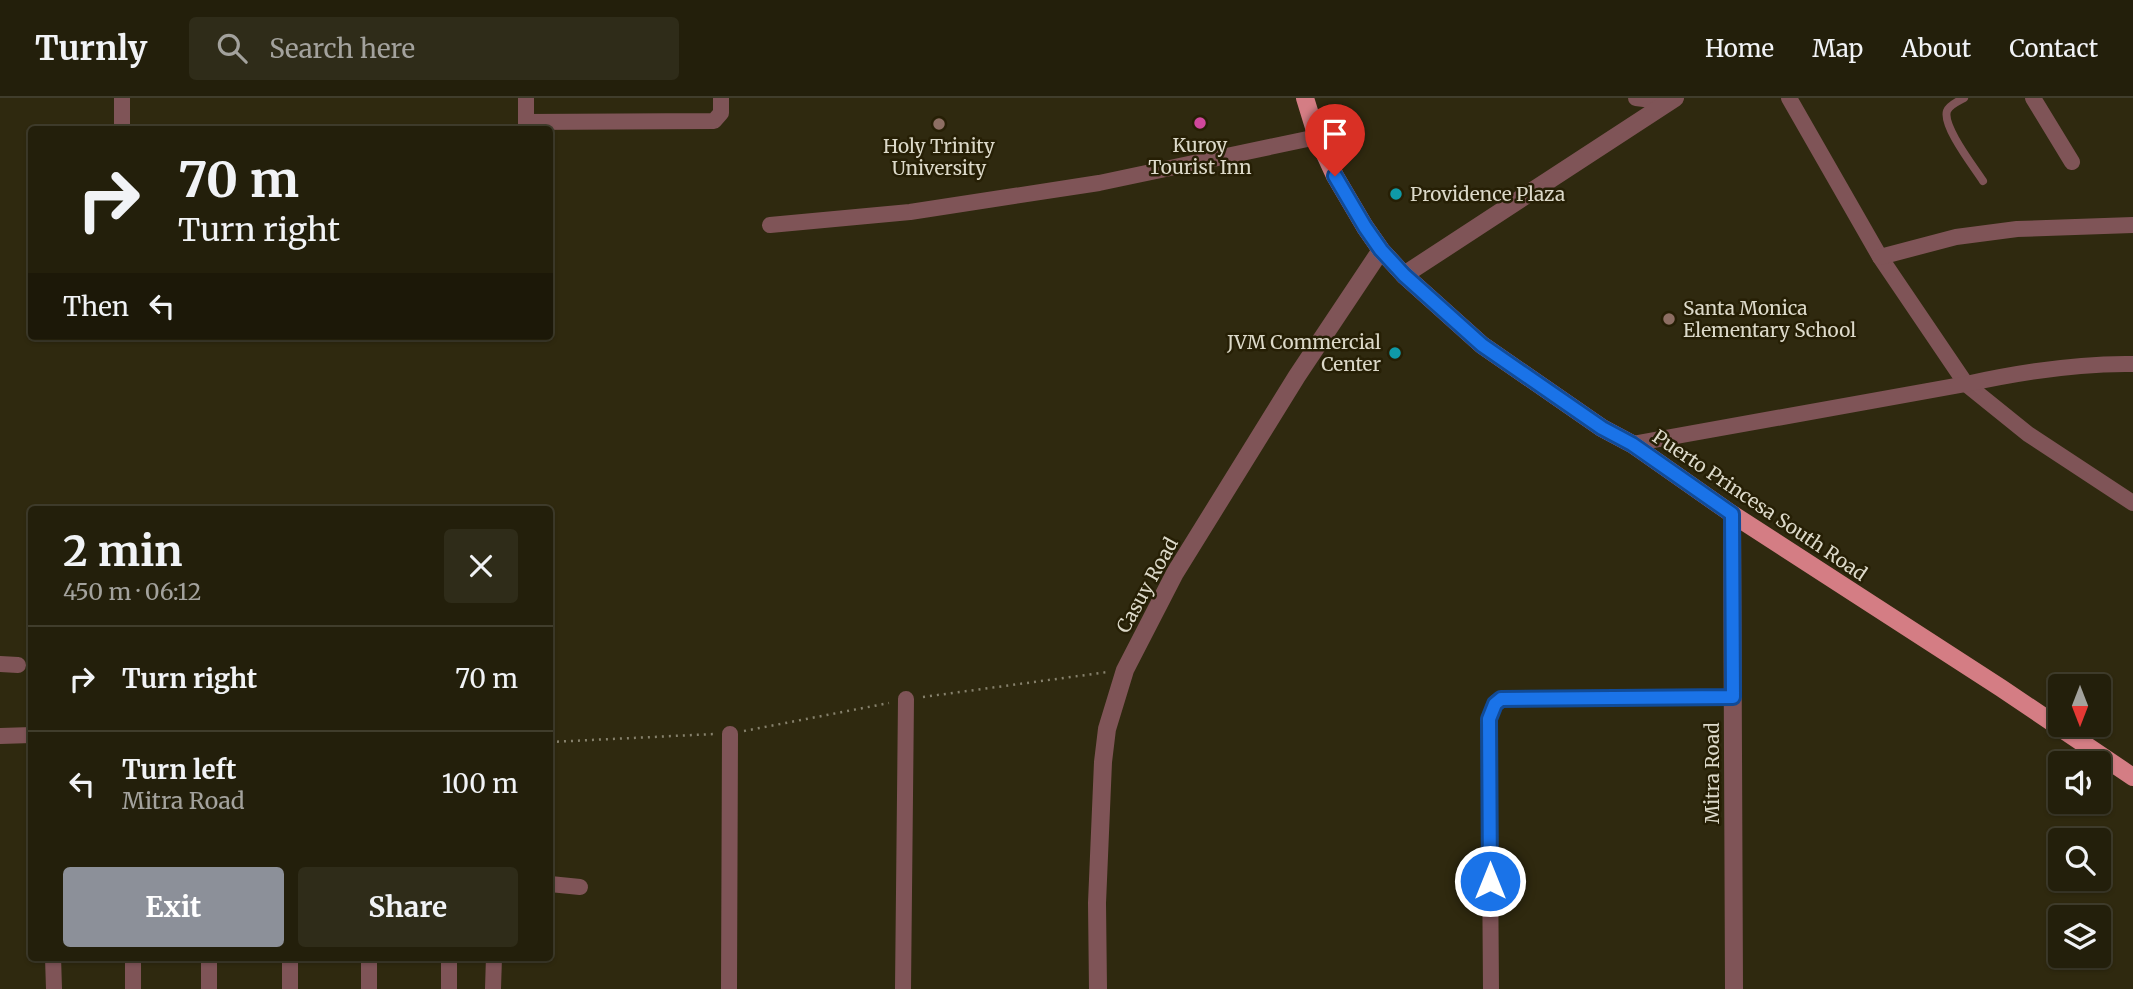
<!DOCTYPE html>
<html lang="en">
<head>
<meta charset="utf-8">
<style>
  body { margin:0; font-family:Merriweather,serif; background:#2f2c19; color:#f1f3f6; height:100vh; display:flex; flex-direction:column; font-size:26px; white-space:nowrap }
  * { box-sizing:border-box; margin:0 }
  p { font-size:23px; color:#a3a29d }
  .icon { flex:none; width:38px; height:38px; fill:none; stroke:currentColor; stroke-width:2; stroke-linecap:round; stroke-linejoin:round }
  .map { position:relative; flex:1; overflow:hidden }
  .side { position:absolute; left:28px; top:408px; width:525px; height:455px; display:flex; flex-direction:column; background:#231f0b; border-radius:7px; box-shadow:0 2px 5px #0004,0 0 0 2px #403d2c }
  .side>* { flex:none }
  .banner { position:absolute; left:28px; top:28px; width:525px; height:214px; border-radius:7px; box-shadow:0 2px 5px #0004,0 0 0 2px #403d2c; background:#231f0b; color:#f1f3f6; overflow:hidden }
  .needle { width:46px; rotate:180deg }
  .tools { position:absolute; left:2048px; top:576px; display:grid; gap:14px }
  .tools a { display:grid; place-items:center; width:63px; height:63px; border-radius:7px; background:#231f0b; box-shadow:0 2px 5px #0004,0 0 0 2px #403d2c; font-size:35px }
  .pin { position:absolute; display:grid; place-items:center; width:60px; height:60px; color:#fff; margin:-72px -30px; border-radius:50% 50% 50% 0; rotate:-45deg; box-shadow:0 0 7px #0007 }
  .pin .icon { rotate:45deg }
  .me { position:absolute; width:77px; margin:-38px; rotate:0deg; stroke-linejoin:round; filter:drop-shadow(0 0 5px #0008) }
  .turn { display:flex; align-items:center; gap:24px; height:147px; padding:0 35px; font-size:32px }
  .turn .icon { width:91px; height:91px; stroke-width:2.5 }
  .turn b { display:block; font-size:49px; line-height:60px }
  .then { display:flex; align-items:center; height:66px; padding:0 35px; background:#0003; gap:14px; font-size:26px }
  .round { display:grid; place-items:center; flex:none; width:74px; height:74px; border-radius:7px; background:#2f2c19 }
  .overview { display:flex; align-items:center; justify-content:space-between; height:119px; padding:0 35px }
  h1 { font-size:42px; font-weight:700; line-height:52px }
  .button { display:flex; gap:14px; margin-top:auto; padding:14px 35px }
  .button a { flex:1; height:80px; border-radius:7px; background:#8c9099; color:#fff; font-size:28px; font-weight:700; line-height:80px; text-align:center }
  .button a+a { background:#2f2c19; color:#f1f3f6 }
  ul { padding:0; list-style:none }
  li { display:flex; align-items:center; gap:21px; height:105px; padding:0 35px; border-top:2px solid #403d2c }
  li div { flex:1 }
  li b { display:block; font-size:26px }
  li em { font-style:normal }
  header { display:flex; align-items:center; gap:42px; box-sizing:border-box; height:98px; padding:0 35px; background:#231f0b; border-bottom:2px solid #403d2c }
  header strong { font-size:33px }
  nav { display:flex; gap:38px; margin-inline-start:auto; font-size:24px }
  .search { width:490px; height:63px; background:#2f2c19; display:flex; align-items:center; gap:18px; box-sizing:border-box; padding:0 24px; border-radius:7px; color:#a3a29d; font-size:26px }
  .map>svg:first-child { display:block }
</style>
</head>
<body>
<header>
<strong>Turnly</strong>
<div class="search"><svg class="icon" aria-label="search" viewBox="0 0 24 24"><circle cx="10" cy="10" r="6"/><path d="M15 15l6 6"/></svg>Search here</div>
<nav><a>Home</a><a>Map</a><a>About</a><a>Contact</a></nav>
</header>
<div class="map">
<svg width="2133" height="891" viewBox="0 0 2133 891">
  <rect width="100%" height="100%" fill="#2f290f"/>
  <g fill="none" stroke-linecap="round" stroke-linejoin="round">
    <!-- path -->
    <g stroke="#86816c" stroke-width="2.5" stroke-dasharray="2 5" stroke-linecap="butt">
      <path d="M923 599 1108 574"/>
      <path d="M744 633 889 605"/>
      <path d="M550 644 714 636"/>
    </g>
    <!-- service -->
    <path stroke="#7f5457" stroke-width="8" d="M1964 0C1959 3 1949 7 1947 13 1942 28 1974 69 1983 83"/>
    <!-- minor -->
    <g stroke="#7f5457" stroke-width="16">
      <path d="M1636 0 1668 4"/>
      <path d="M1789 0 1880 159 1966 286 2028 336 2133 405"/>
      <path d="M2033 0 2072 64"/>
      <path d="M526 24 714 23 721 15V0"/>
      <path d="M122 32V0"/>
      <path d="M526 32V0"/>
      <path d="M770 127 910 114 1099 85 1317 39"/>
      <path d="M1880 159 1956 139 2017 131 2133 127"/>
      <path d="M1632 346 1966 286C2021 274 2076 265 2133 266"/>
      <path d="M0 566 18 567"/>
      <path d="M0 638 32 637"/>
      <path d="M550 786 580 789"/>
      <path d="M53 859 54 891"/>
      <path d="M209 859V891"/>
      <path d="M290 859V891"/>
      <path d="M369 859V891"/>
      <path d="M133 891V859"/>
      <path d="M449 891V859"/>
      <path d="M493 891 494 859"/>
      <path d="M729 891 730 636"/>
      <path d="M903 891 906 601"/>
      <path d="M1491 891 1489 621 1495 605 1501 601 1733 599"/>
    </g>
    <!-- tertiary -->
    <g stroke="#7f5457" stroke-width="18">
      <path d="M1404 177 1675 0"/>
      <path d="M1732 416 1734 891"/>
      <path d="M1098 891 1097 805 1103 664 1107 631 1125 572 1175 475 1297 278 1381 152"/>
    </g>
    <!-- primary -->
    <path stroke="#d47d84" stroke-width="18" d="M1305 0 1317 39 1335 78 1365 129 1381 152 1404 177 1482 247 1602 330 1632 346 1732 416 2001 590 2133 679"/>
  </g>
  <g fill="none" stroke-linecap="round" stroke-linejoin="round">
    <defs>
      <path id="route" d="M1335 78 1365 129 1381 152 1404 177 1482 247 1602 330 1632 346 1732 416 1733 599 1501 601 1495 606 1489 621 1490 783"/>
    </defs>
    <!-- route casing -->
    <use href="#route" stroke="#114b97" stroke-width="18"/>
    <!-- route -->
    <use href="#route" stroke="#1a73e8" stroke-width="12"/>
  </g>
  <!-- markers -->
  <circle fill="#d1479c" stroke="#261f05" stroke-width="2.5" cx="1200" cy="25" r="7"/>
  <g fill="#8d6e63" stroke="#261f05" stroke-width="2.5">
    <circle cx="939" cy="26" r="7"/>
    <circle cx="1669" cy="221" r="7"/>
  </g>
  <g fill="#0f9aa8" stroke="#261f05" stroke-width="2.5">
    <circle cx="1396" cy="96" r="7"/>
    <circle cx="1395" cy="255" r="7"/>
  </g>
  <g text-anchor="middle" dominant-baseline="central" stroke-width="5" stroke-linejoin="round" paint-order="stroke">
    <!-- poi labels -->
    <g font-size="19" fill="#dcd9c9" stroke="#261f05">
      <text x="1200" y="47">Kuroy<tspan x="1200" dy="22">Tourist Inn</tspan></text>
      <text x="939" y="48">Holy Trinity<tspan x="939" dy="22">University</tspan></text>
      <text x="1410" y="96" text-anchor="start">Providence Plaza</text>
      <text x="1683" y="210" text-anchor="start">Santa Monica<tspan x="1683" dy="22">Elementary School</tspan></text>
      <text x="1381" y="244" text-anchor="end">JVM Commercial<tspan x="1381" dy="22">Center</tspan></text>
    </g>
    <!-- street labels -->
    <g font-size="19" fill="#dcd9c9" stroke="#261f05">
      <text transform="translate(1760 407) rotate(34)">Puerto Princesa South Road</text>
      <text transform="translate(1147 487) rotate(-61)">Casuy Road</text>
      <text transform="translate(1712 675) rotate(-90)">Mitra Road</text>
    </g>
  </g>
</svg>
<div class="tools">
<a><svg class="needle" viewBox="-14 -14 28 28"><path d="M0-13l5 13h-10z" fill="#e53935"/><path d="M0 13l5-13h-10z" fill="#a3a29d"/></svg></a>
<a><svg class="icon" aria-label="sound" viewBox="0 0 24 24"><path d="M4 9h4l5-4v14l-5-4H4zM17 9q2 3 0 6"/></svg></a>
<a><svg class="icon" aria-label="search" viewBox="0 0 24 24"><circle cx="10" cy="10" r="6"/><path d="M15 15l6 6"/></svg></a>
<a><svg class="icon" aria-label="layers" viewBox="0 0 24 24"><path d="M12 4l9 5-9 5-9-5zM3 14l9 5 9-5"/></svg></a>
</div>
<div class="pin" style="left:1335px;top:78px;background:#d93025"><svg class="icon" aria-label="arrive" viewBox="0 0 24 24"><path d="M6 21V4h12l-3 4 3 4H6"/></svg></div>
<svg class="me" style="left:1490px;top:783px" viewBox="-20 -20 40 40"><circle r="17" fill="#1a73e8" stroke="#fff" stroke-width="3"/><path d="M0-11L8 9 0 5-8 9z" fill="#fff"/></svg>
<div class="banner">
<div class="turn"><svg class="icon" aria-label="right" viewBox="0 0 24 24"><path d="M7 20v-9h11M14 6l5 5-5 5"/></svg><div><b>70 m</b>Turn right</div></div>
<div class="then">Then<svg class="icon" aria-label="left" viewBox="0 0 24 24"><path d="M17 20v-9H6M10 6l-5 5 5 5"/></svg></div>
</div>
<section class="side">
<div class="overview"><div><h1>2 min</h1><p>450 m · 06:12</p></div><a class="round"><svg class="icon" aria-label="close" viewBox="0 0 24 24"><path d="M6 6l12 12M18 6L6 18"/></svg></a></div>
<ul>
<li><svg class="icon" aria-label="right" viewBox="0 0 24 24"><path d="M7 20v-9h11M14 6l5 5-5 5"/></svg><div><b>Turn right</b></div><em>70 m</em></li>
<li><svg class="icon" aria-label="left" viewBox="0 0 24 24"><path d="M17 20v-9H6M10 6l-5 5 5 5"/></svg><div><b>Turn left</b><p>Mitra Road</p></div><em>100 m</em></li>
</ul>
<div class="button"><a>Exit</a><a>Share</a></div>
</section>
</div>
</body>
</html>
